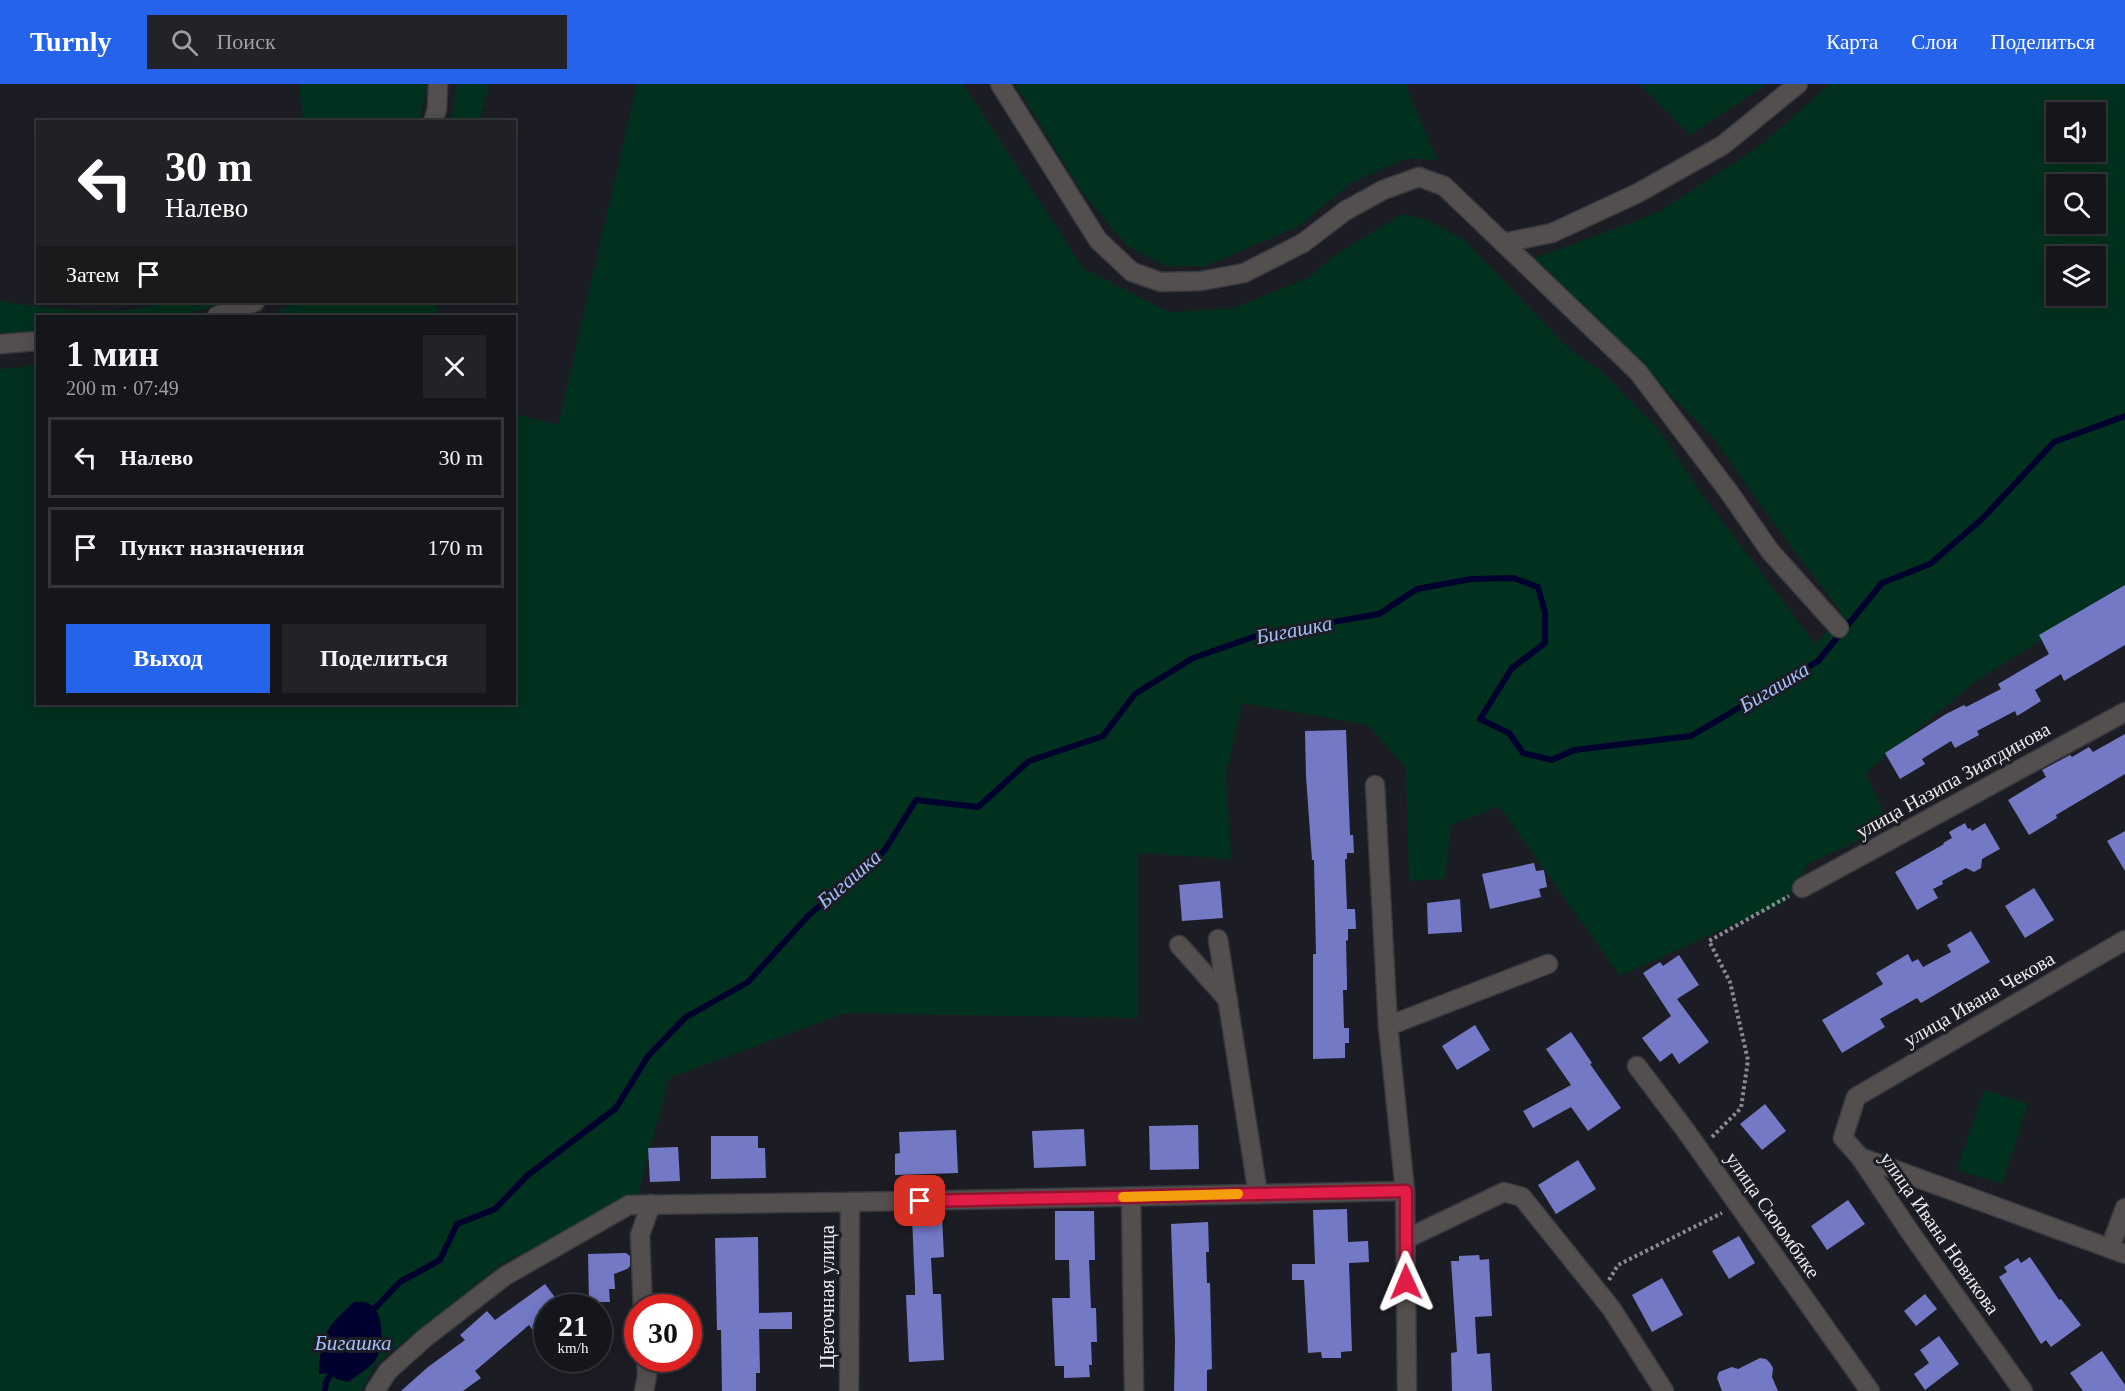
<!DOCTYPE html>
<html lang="ru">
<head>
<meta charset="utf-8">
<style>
  body { margin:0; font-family:Georgia,serif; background:#222328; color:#f1f3f6; height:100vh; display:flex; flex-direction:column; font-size:22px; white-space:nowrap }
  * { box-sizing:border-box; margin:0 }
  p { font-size:20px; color:#9d9fa3 }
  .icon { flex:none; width:33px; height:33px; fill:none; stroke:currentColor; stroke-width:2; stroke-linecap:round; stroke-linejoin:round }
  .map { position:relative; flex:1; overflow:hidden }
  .drawer { position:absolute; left:36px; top:231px; width:480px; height:390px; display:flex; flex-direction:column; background:#15161b; border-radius:0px; box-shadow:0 3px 15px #0003,0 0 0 2px #34353a }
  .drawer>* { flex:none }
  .top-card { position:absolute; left:36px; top:36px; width:480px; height:183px; border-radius:0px; box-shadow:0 3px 15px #0003,0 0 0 2px #34353a; background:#202124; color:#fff; overflow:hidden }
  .buttons { position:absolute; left:2046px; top:18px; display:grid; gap:12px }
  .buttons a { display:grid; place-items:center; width:60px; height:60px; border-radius:0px; background:#15161b; box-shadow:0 3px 15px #0003,0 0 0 2px #34353a; font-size:30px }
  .speed { position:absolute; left:534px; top:1210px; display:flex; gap:12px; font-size:30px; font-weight:700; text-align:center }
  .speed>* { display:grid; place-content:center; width:78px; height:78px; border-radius:50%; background:#15161b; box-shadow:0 3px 15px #0003,0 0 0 2px #34353a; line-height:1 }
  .speed small { font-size:15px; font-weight:400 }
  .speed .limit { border:9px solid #d22; background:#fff; color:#111 }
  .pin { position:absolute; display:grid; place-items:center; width:51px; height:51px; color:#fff; margin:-26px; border-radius:12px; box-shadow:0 3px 9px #0006 }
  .me { position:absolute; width:66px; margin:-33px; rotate:359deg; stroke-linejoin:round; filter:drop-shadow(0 0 4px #0008) }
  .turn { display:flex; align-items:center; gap:21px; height:126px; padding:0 30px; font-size:27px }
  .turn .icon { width:78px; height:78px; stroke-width:2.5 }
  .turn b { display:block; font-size:42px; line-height:51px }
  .then { display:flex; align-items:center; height:57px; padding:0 30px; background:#0003; gap:12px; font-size:22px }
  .round { display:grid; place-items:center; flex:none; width:63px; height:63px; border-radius:0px; background:#222328 }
  .headline { display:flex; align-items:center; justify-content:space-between; height:102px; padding:0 30px }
  h1 { font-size:36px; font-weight:700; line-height:45px }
  .cta { display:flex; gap:12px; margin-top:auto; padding:12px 30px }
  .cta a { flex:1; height:69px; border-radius:0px; background:#2563eb; color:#fff; font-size:24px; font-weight:700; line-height:69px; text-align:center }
  .cta a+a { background:#222328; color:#f1f3f6 }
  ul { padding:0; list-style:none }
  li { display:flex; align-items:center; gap:18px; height:81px; margin:0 12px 9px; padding:0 18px; border:3px solid #34353a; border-radius:0px }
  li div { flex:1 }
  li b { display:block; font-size:22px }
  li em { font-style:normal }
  header { display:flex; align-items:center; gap:36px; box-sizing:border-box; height:84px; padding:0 30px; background:#2563eb; color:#fff }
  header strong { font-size:28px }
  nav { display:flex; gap:33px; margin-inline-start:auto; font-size:21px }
  .search { width:420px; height:54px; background:#222328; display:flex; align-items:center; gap:15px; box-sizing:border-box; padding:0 21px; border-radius:0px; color:#9d9fa3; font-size:22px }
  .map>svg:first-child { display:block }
</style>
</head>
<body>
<header>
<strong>Turnly</strong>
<div class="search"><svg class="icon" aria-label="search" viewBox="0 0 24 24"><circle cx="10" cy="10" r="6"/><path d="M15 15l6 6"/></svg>Поиск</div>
<nav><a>Карта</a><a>Слои</a><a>Поделиться</a></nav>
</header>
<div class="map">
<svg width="2125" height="1307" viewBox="0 0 2125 1307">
  <rect width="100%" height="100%" fill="#1c1d24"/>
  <!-- green -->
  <g fill="#00311e" fill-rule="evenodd">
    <path d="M299 0H426V2L420 37 303 38Z"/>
    <path d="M457 0H489L480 37H451Z"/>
    <path d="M637 0H963L1083 184 1169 228 1234 224 1308 194 1334 172 1402 130 1427 136 1464 156 1568 264 1602 288 1659 346 1703 412 1816 561 1841 528 1784 453 1714 355 1535 174 1657 129 1760 62 1830 0H2125V503L1973 599 1866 689 1889 742 1808 780 1784 819 1738 838 1620 892 1499 722 1451 741 1445 795 1409 797 1406 684 1368 641 1242 619 1226 691 1231 775 1138 769V934L845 929 669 994 638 1110 500 1181 375 1281 361 1307H0V285L37 281 38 620H514L515 330 558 341ZM2056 28H2096V68H2056ZM2056 100H2096V140H2056ZM2056 172H2096V212H2056Z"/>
    <path d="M1015 0H1405L1437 76 1407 74 1351 99 1299 142 1203 183 1163 181 1126 161 1080 105Z"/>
    <path d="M1639 0H1767L1690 51Z"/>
    <path d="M0 217C30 222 135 236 156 218H227L181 232H38L37 247 0 249Z"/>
    <path d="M297 218H439L436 232H271Z"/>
    <path d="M1984 1006 2028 1020 2002 1100 1957 1086Z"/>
  </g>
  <!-- water -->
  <path fill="#00002e" d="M354 1218C358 1218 364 1217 368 1219 385 1226 385 1266 374 1278 367 1286 356 1292 348 1298L336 1295 332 1289 319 1290C321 1249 324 1246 354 1218Z"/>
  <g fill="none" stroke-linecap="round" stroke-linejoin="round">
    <!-- stream -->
    <g stroke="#00002e" stroke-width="6">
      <path d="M375 1224 400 1198 440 1176 457 1140 495 1125 528 1091 616 1024 648 972 686 933 748 898 808 832 884 767 916 716 978 723 1029 677 1103 652 1135 610 1193 574 1259 551 1379 530 1417 505 1471 495 1513 494 1538 503 1545 529V559L1512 584 1480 635 1509 649 1523 669 1552 676 1574 666 1691 652 1818 577 1882 499 1930 480 1982 435 2054 358 2125 332"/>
      <path d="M325 1307 326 1298 332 1289"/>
    </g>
  </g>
  <!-- building -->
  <g fill="#7479c6">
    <path d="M2125 501V561L2064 597 2061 590 2035 606 2041 617 2017 632 2015 627 1977 647 1979 651 1955 664 1951 657 1922 675 1925 680 1900 695 1885 669 1946 630 1964 621 1966 623 2001 605 1998 600 2049 570 2039 551Z"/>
    <path d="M1346 646 1350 751H1353L1354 769H1347V775H1345L1347 825H1355L1356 845H1348V856L1346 857 1347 898V906H1343L1344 944H1349V959H1345V974L1313 975V870H1316L1314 776H1312L1306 692 1305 647Z"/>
    <path d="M2125 650V690L2056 731 2057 734 2029 751 2008 716 2046 693 2042 686 2070 671 2072 673 2089 663 2093 668Z"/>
    <path d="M1965 739 1968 745 1970 744 1972 747 1985 739 2000 765 1982 775 1981 784 1974 788 1966 784 1942 797 1943 800 1933 805 1938 814 1917 826 1895 788 1944 760 1943 759 1952 754 1949 748Z"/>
    <path d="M2125 747V787L2107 757Z"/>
    <path d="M1534 779 1536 787 1544 786 1547 803 1539 805 1541 813 1490 825 1482 790Z"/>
    <path d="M1220 797 1223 834 1182 837 1179 801Z"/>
    <path d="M2034 804 2054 836 2025 854 2005 822Z"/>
    <path d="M1460 815 1462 848 1428 850 1427 819Z"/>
    <path d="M1971 847 1990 878 1921 919 1917 914 1880 935 1885 943 1842 969 1822 936 1883 900 1876 889 1908 870 1912 878 1918 875 1923 883 1951 868 1947 861Z"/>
    <path d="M1679 871 1699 901 1677 915 1709 958 1679 980 1672 969 1660 978 1642 954 1671 932 1643 889 1660 878 1663 882Z"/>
    <path d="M1475 941 1490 966 1457 986 1442 962Z"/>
    <path d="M1571 948 1592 979 1590 980 1621 1024 1588 1047 1571 1023 1533 1044 1523 1027 1571 1001 1546 965Z"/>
    <path d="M1765 1020 1786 1047 1762 1066 1740 1040Z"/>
    <path d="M1198 1041 1199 1085 1150 1086 1149 1042Z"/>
    <path d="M1084 1045 1086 1082 1034 1084 1032 1047Z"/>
    <path d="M956 1046 958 1089 895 1091V1070L900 1069 899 1048Z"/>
    <path d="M711 1052H758V1064H765L766 1094 711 1095Z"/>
    <path d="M678 1063 680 1097 650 1098 648 1064Z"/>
    <path d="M1578 1076 1596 1105 1556 1130 1538 1101Z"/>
    <path d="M1848 1116 1865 1140 1827 1166 1811 1142Z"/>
    <path d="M1347 1125 1348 1158 1368 1157 1369 1178 1349 1179 1352 1267 1341 1268V1274H1322L1321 1268 1308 1269 1304 1196H1292V1180H1315L1313 1126Z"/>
    <path d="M1055 1127H1094L1095 1176H1089L1091 1224H1096L1097 1258H1091L1092 1281H1089L1090 1293 1064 1294V1282H1055L1052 1214H1070L1069 1176H1055Z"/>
    <path d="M942 1132 944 1173 931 1174 933 1210H941L944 1276 909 1278 906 1211H915V1203L912 1134Z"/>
    <path d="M1208 1138 1209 1168H1206L1207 1199H1210L1212 1285 1207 1286V1307H1174L1175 1258 1171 1140Z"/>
    <path d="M1739 1152 1755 1179 1729 1195 1712 1167Z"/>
    <path d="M758 1153 759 1229 792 1228V1245H759L760 1289H756V1307H722L721 1246H717L715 1154Z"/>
    <path d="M626 1169 630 1172V1182L627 1185 614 1190 615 1205H609L610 1218H589L588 1170Z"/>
    <path d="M1479 1171 1480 1176 1489 1175 1492 1232 1475 1233 1477 1270 1490 1269 1492 1307H1452L1451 1269 1457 1268 1451 1177H1459V1172Z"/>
    <path d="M2030 1173 2059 1216 2061 1215 2081 1241 2051 1263 2046 1256 2041 1260 1999 1193 2007 1188 2004 1183 2018 1174 2021 1179Z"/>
    <path d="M1662 1194 1683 1231 1652 1248 1632 1211Z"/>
    <path d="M545 1200 563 1224H548V1244L537 1252 529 1241 475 1287 481 1294 463 1307H401L428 1283 465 1256 460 1251 487 1227 495 1236Z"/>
    <path d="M1925 1210 1937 1225 1916 1242 1904 1227Z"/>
    <path d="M1939 1252 1959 1280 1925 1306 1914 1290 1929 1279 1920 1266Z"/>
    <path d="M2102 1267 2125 1301V1307H2083L2070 1289Z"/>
    <path d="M1760 1274 1766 1275 1770 1279 1773 1284 1772 1293 1778 1307H1722L1717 1294 1719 1288 1732 1283 1738 1285Z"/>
  </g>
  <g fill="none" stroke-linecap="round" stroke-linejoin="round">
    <defs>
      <g id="minor">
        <path d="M1000 0 1098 156 1132 188 1161 198 1201 197 1244 189 1303 159 1345 127 1383 106 1419 93 1444 102 1638 288 1729 408 1770 467 1839 544"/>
        <path d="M433 38 437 25 438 0"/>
        <path d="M1503 159 1552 149 1638 109 1723 61 1798 0"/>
        <path d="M217 232 255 218"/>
        <path d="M0 260 38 257"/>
        <path d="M1375 701 1388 942 1405 1107 1407 1307"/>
        <path d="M1802 804 2125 628"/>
        <path d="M1218 855 1258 1110"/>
        <path d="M1179 861 1228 916"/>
        <path d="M1388 942 1548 880"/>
        <path d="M1637 982 1686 1047 1870 1307"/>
        <path d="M1860 1073 2125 1170"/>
        <path d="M1131 1113 1134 1307"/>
        <path d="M1406 1155 1504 1108 1522 1113 1611 1224 1664 1307"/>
        <path d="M2110 1164 2125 1124"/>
        <path d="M643 1224 640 1151 651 1120"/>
        <path d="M375 1307 388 1287 426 1253 505 1192 629 1121 850 1118 1405 1107"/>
        <path d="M644 1307 647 1292 646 1275"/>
        <path d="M849 1307 850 1118"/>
        <path d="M2023 1307 1910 1148 1860 1073 1843 1054 1856 1013 2125 856"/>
      </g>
    </defs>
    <!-- minor casing -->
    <use href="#minor" stroke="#393a40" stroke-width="21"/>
    <!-- path -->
    <g stroke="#898a90" stroke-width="4" stroke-dasharray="3 3" stroke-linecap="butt">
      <path d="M1712 1053 1741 1024 1748 976 1730 898 1709 857 1789 812"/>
      <path d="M1609 1196 1618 1181 1722 1129"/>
    </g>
    <!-- minor -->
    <use href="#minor" stroke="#544f4f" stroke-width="18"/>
  </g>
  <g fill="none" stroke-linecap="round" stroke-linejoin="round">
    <defs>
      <path id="route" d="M920 1117 1406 1107V1198"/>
    </defs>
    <!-- route casing -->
    <use href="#route" stroke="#92132f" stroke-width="15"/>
    <!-- route -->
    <use href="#route" stroke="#e11d48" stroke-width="10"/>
    <!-- slow -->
    <path stroke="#f59e0b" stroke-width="10" d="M1123 1113 1238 1110"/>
  </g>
  <g text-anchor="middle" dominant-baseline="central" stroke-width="6" stroke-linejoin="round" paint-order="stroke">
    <!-- street labels -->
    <g font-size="20" fill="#e9eaef" stroke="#1c1d24">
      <text transform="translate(1953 696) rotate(-29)">улица Назипа Зиатдинова</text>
      <text transform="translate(1979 915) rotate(-30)">улица Ивана Чекова</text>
      <text transform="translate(1773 1131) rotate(55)">улица Сююмбике</text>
      <text transform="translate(1940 1149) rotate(55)">улица Ивана Новикова</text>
      <text transform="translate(827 1213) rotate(-90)">Цветочная улица</text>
    </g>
    <!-- water labels -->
    <g font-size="21" font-style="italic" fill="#a3bff9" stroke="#1c1d24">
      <text transform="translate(1294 546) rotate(-11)">Бигашка</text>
      <text transform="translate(1774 603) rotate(-31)">Бигашка</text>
      <text transform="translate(849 795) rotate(-41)">Бигашка</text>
      <text x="353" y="1259">Бигашка</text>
    </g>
  </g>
</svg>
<div class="buttons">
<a><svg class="icon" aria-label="sound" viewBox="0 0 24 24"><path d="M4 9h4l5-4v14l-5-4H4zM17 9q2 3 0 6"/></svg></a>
<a><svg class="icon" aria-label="search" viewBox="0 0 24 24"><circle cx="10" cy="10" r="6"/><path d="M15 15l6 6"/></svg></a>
<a><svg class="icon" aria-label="layers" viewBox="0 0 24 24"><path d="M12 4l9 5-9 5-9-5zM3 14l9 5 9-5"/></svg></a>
</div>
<div class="speed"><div>21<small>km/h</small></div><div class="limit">30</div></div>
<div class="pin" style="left:920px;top:1117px;background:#d93025"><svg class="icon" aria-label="arrive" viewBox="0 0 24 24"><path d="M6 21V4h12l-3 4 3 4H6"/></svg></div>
<svg class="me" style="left:1406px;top:1198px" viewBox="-20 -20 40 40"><path d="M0-17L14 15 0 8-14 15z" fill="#e11d48" stroke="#fff" stroke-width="4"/></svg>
<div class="top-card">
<div class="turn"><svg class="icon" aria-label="left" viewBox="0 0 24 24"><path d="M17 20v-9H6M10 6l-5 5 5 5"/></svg><div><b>30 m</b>Налево</div></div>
<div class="then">Затем<svg class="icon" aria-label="arrive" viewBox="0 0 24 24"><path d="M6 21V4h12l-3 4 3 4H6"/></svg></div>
</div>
<section class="drawer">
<div class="headline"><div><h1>1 мин</h1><p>200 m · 07:49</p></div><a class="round"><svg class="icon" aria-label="close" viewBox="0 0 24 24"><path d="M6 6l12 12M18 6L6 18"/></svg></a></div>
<ul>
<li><svg class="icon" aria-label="left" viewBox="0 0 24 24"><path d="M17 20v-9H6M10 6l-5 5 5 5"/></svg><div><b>Налево</b></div><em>30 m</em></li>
<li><svg class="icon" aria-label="arrive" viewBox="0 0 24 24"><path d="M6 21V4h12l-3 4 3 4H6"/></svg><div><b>Пункт назначения</b></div><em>170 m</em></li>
</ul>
<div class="cta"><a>Выход</a><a>Поделиться</a></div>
</section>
</div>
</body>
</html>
